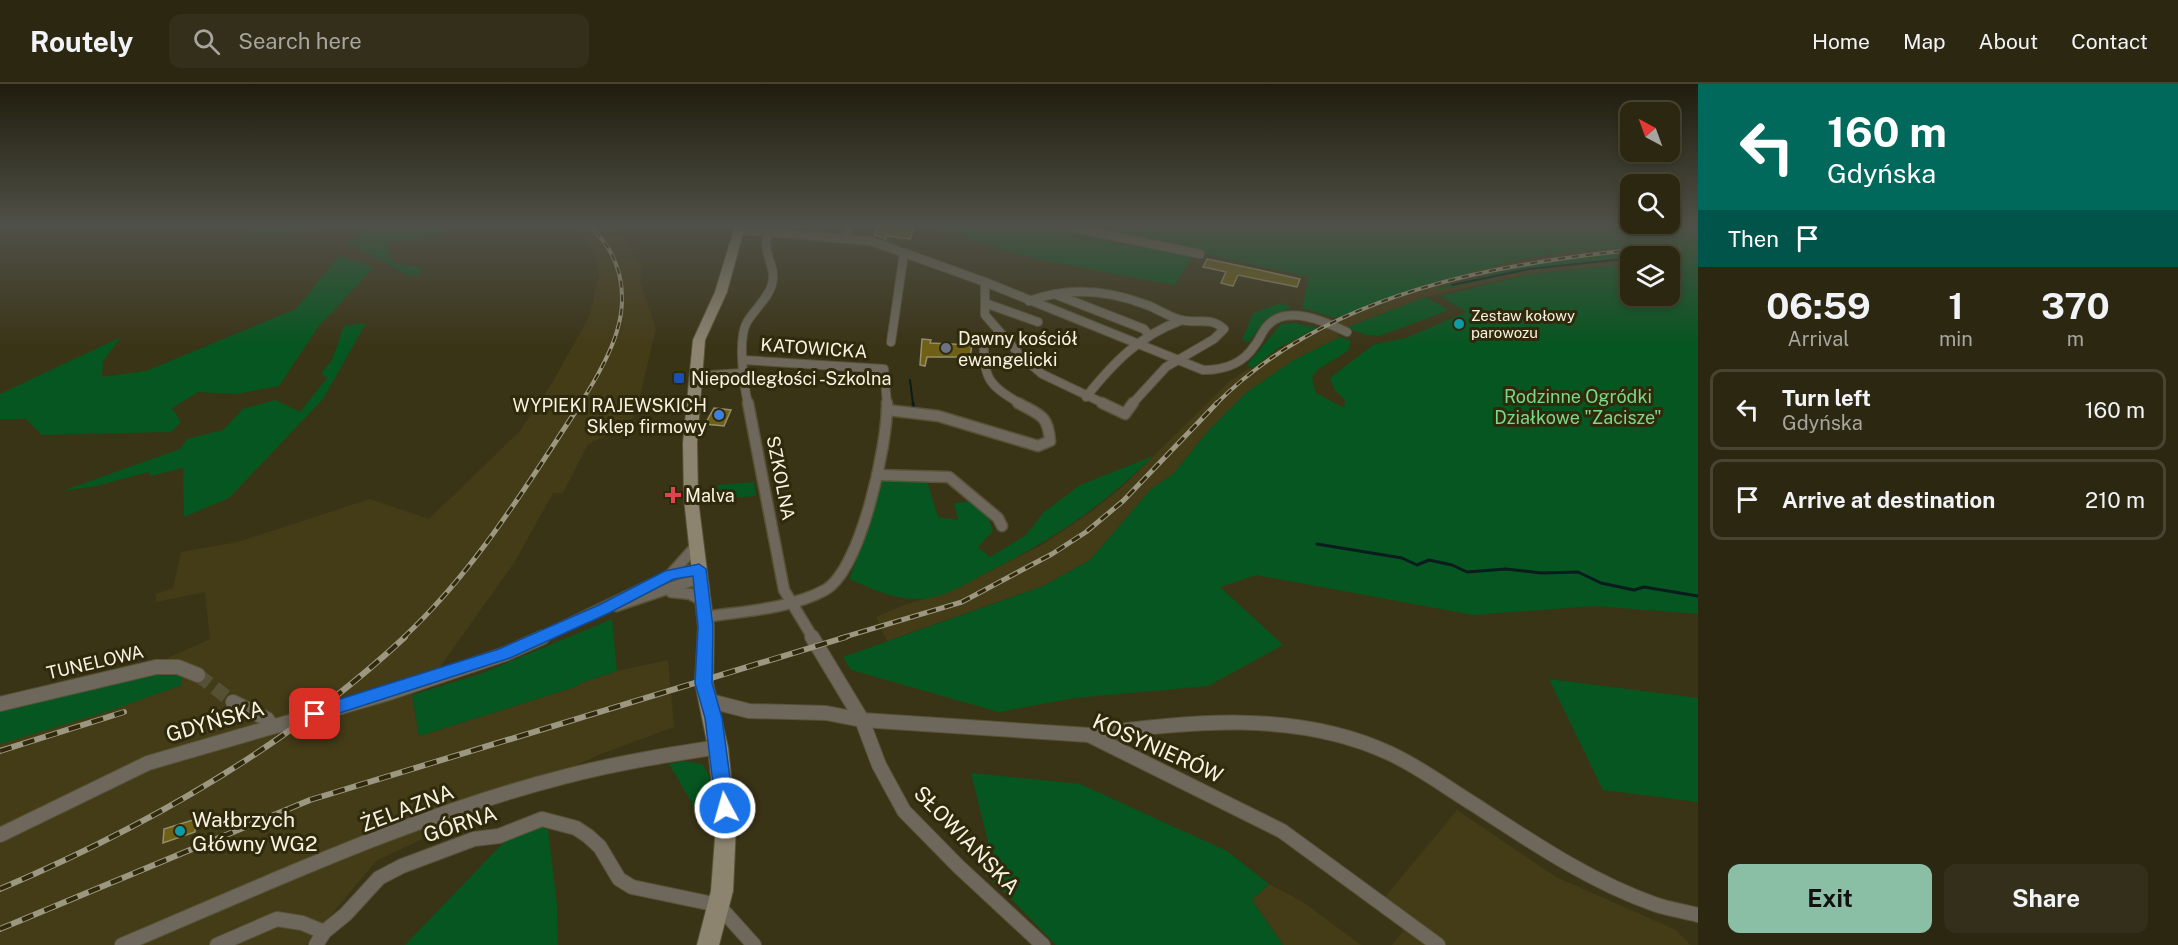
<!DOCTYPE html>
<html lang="en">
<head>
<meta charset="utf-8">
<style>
  body { margin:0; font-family:"Public Sans",sans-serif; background:#342f1a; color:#f1f3f6; height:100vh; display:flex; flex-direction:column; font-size:22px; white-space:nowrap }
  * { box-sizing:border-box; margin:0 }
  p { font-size:20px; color:#a6a59f }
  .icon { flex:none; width:33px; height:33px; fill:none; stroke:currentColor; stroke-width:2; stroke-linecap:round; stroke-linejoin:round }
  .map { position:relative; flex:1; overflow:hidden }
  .sheet { display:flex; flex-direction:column; background:#2c2711; width:480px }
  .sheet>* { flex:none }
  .guide { background:#00695c; color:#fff; overflow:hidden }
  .needle { width:39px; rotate:319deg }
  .controls { position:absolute; left:1620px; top:18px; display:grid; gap:12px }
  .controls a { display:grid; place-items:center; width:60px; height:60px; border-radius:12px; background:#2c2711; box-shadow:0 3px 9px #0003,0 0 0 2px #484431; font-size:30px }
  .pin { position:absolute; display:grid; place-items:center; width:51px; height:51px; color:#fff; margin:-26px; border-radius:12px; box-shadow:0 3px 9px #0006 }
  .me { position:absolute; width:66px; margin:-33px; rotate:354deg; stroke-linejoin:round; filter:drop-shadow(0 0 4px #0008) }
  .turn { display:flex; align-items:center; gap:21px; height:126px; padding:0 30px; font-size:27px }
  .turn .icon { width:78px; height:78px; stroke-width:2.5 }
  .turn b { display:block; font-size:42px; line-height:51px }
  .then { display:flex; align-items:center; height:57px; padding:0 30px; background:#0003; gap:12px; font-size:22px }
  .eta { display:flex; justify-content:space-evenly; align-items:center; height:102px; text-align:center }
  .eta b { font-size:36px; font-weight:700; line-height:42px }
  .action { display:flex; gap:12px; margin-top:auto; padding:12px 30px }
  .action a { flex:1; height:69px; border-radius:12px; background:#8abfa5; color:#111; font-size:24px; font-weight:700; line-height:69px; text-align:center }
  .action a+a { background:#342f1a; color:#f1f3f6 }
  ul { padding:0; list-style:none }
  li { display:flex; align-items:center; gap:18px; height:81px; margin:0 12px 9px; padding:0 18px; border:3px solid #484431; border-radius:12px }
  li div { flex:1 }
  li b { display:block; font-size:22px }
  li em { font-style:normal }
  header { display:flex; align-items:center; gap:36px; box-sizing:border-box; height:84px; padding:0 30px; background:#2c2711; border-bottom:2px solid #484431 }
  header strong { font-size:28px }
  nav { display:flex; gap:33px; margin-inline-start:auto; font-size:21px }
  .search { width:420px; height:54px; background:#342f1a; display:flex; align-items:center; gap:15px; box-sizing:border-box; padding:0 21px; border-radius:12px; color:#a6a59f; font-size:22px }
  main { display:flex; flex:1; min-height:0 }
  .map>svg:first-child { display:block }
</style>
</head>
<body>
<header>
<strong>Routely</strong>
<div class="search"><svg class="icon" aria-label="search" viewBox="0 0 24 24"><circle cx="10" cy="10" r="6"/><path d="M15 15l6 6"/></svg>Search here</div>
<nav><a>Home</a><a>Map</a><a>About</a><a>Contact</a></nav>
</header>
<main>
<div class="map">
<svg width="1698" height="861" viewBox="0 0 1698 861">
  <rect width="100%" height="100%" fill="#3a3417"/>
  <!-- built -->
  <g fill="#443b17">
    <path d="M576 142H613L642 181 640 199 656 244 636 329 626 343 588 360 563 409H553L514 479 442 580 412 612 419 652 575 603 581 599 617 587 668 576 674 643 598 671 376 777 306 861H0V624L130 591 210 555 205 508 156 518V510L173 504 181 468 238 458 370 415 429 435 520 347 552 299 590 231 599 190 594 170Z"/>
    <path d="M1651 162 1668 172H1630V180L1529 190 1483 200 1425 213 1346 244 1338 251 1340 253 1294 276 1247 308 1208 347 1174 389 1150 407 1090 476 1043 502 887 557 876 533 904 521 950 507 1042 461 1091 428 1122 403 1231 296 1295 255 1370 219 1481 185 1569 168Z"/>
    <path d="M1457 726 1556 793 1676 846 1690 861H1392L1404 846 1376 824Z"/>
    <path d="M1269 800 1303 818 1361 861H1283L1252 816Z"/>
  </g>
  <!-- green -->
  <g fill="#055620">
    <path d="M249 142H319L277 152 254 151Z"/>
    <path d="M375 142H448L457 145 440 151 388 159 392 179 422 184 420 191H408L345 158Z"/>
    <path d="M937 142H1047L1082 147 1194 171 1174 201C1095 185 1011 176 937 142Z"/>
    <path d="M1080 142H1698V530L1595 522 1473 531 1256 491 1220 503 1283 561 1208 602 1075 614 999 628 851 586 843 573 1043 502 1090 476 1150 406 1174 389 1208 347 1247 308 1294 276 1340 253 1351 257 1348 267 1317 286 1312 294 1316 309 1344 324 1345 316 1334 305 1330 294 1373 261 1406 254 1466 228 1440 212 1529 190 1630 180V212H1670V179L1677 178 1651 162 1569 168 1518 176 1425 201 1336 234 1302 224 1309 193Z"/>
    <path d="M1618 169 1629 176 1526 187 1439 206 1437 204 1516 183Z"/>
    <path d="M339 172 374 183 318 243 279 302 237 310 198 308 172 324 181 338 171 348 42 351 26 335H0V310L121 253 103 277 102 293 146 287 296 225Z"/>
    <path d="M1425 213 1449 226 1379 252 1367 251 1346 244Z"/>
    <path d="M1280 219 1292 223 1265 236 1249 258 1242 256 1253 229Z"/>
    <path d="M366 239 323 315 229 414 184 433 183 384 151 392 148 388 97 402 62 407 180 365 187 355 223 346 243 325 275 316 300 328 327 294 321 289 332 276 344 242Z"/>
    <path d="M1294 239 1317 244 1278 264 1253 284 1247 281 1281 240Z"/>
    <path d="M1153 372C1099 426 1051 456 984 490 967 499 948 511 929 514 901 519 874 506 849 495L864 457 880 395 927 397 938 433 958 436 954 419 973 417 992 434 989 436 993 447 978 463 990 473 1026 451 1043 429 1080 401Z"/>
    <path d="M754 398 756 412 718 415 717 401Z"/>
    <path d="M612 535 617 587 581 599 575 603 419 652 412 611 480 590Z"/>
    <path d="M154 590H182V601L112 626 0 660V626Z"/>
    <path d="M1549 595 1698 614V718L1603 706Z"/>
    <path d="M684 677 702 680 709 692 713 739 705 741 669 680Z"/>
    <path d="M971 689 1080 700 1227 767 1269 800 1252 816 1283 861H1056L987 790 993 778Z"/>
    <path d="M542 743 548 746 557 821 558 861H405L508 754Z"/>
  </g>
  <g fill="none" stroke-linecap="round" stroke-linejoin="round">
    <!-- stream-far1 -->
    <g stroke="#0b1c1d" stroke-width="2">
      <path d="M1452 201 1529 185 1624 175"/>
      <path d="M910 296 913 320"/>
    </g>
    <!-- stream -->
    <g stroke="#0b1c1d" stroke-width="3">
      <path d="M913 319 914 326"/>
      <path d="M1317 460 1402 474 1417 481 1429 476 1452 481 1467 488 1506 485 1542 489 1578 488 1601 499 1634 506 1644 503 1698 512"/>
    </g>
  </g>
  <!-- building -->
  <g fill="#6f6015" stroke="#958e6e" stroke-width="1.5">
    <path d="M878 142H892L914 144 910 155 886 152V155L874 151Z"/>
    <path d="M1207 175 1241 182 1300 195 1297 203 1238 191 1233 202 1221 199 1226 188 1203 183Z"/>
    <path d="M922 255 931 256 930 259 972 261 970 273H927L925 282 920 281Z"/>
    <path d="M714 324 731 326 724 342 705 340Z"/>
    <path d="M196 735 195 748 163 759 164 745Z"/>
  </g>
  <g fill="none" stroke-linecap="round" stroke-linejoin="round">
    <!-- street-tunnel -->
    <path stroke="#565135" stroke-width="14" stroke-dasharray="14 7" stroke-linecap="butt" d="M198 591 233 618"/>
    <defs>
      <g id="street-far2">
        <path d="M1065 142 1200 170"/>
        <path d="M740 146 871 157 985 198 1203 286C1225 286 1243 280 1255 261 1260 255 1262 247 1268 241 1288 220 1326 238 1347 248"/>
        <path d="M845 154 850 142"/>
        <path d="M985 198V231L1020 271 1042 290 1105 320"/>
        <path d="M1057 211 1144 245 1148 250"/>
        <path d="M1029 217C1067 203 1108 206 1147 221 1158 225 1169 233 1181 236 1197 240 1210 232 1224 245L1214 255 1166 283 1132 320"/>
        <path d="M985 219 1038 238"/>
        <path d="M984 256C983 294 988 301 1021 320"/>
        <path d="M891 258 904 169"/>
        <path d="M743 276 884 285 887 320"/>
        <path d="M695 292 742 289"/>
        <path d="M1086 313C1114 278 1139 252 1182 236"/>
        <path d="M748 320C744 302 737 255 747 238 754 226 769 213 772 200 777 182 761 168 768 150"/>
      </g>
      <g id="street-far1">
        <path d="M748 319 784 506 813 554"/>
        <path d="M1102 319 1125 330 1133 319"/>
        <path d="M887 326 938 332 1038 362 1050 357C1048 330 1039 331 1018 319"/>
        <path d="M877 391 949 393 998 434 1002 442"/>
        <path d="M671 490 696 462"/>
        <path d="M671 508 690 510 703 517"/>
        <path d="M616 522 700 494"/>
        <path d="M705 533C744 527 790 525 825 506 861 486 888 359 887 319"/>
        <path d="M540 554 671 491 699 485"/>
      </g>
      <g id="street">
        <path d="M812 553 862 636 879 681 904 727 958 782 1043 861"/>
        <path d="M710 617 749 627 826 629 862 636 1089 651 1282 747 1438 861"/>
        <path d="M233 618 267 635 272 643"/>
        <path d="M0 620 156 583H178L198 591"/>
        <path d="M1089 651C1187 637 1297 626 1389 669 1420 683 1447 704 1475 721 1532 758 1589 797 1654 820 1668 825 1683 827 1698 831"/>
        <path d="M0 751 148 679 389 609 505 570 543 553"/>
        <path d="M122 861C267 800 413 731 567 692 617 679 667 671 718 663"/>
        <path d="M217 861 277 835 302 839 324 848"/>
        <path d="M316 861 324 848 346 830 379 794 402 782 474 755 499 752 542 735 576 744 588 752 600 763 619 795 632 803 718 821 754 861"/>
      </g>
      <path id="secondary" d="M735 142H745L727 208 705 256 697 359 698 415 714 543 713 599 728 663 736 741 733 807 719 861H697L711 807 716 741 708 663 695 599 698 543 684 415 683 359 693 256 715 208Z"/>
    </defs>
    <!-- street-far2 casing -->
    <use href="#street-far2" stroke="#585337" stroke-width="10"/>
    <!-- street-far1 casing -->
    <use href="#street-far1" stroke="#585337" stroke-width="13"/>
    <!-- street casing -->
    <use href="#street" stroke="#585337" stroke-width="16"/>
    <!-- secondary casing -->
    <use href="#secondary" stroke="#585337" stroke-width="2"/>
    <!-- street-far2 -->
    <use href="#street-far2" stroke="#6d685b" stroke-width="8"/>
    <!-- street-far1 -->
    <use href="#street-far1" stroke="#6d685b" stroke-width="10"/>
    <!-- street -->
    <use href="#street" stroke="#6d685b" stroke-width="14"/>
    <!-- secondary -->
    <use href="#secondary" fill="#8d8470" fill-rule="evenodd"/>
    <defs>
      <g id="rail-far2">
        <path d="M580 320C609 275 639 222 611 169 606 159 598 151 592 142"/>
        <path d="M1216 320C1329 207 1500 178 1653 164"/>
      </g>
      <g id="rail-far1">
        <path d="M403 554C476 486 526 402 581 319"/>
        <path d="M841 554 962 518 1052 470 1086 448 1123 417 1217 319"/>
      </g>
      <g id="rail">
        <path d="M0 667 124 628"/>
        <path d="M0 805C146 743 288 662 405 553"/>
        <path d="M0 845 310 716 846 553"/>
      </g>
    </defs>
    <!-- rail-far2 casing -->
    <use href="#rail-far2" stroke="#9c9780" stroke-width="4"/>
    <!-- rail-far1 casing -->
    <use href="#rail-far1" stroke="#9c9780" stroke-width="5"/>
    <!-- rail casing -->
    <use href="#rail" stroke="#9c9780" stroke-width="6"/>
    <!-- rail-far2 -->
    <use href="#rail-far2" stroke="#302a0d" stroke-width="2" stroke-dasharray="7" stroke-linecap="butt"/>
    <!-- rail-far1 -->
    <use href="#rail-far1" stroke="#302a0d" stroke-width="3" stroke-dasharray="9" stroke-linecap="butt"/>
    <!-- rail -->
    <use href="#rail" stroke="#302a0d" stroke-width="4" stroke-dasharray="12" stroke-linecap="butt"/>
  </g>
  <!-- sky -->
  <linearGradient id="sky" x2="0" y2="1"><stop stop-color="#201d0d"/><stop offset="0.54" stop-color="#4f5047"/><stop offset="1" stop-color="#4f5047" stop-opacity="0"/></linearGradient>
  <rect width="1698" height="263" fill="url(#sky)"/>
  <!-- route -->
  <path fill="#1a73e8" stroke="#114b97" stroke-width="1.5" d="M699 480 706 485 713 543 712 599 722 634 734 724 731 730 725 732 718 730 716 724 705 634 695 599 698 543 693 492 674 495 609 529 510 574 315 637 309 635 307 630 309 625 315 623 499 565 599 521 665 487Z"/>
  <!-- markers -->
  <g fill="#0f9aa8" stroke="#302a0d" stroke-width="2">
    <circle cx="1459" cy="240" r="6"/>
    <circle cx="180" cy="747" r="6"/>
  </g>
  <circle fill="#6b7280" stroke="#302a0d" stroke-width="2" cx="946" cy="264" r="6"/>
  <rect fill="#1a4fb4" stroke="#302a0d" stroke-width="2" x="673" y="288" width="12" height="12" rx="3"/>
  <circle fill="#3f7fe0" stroke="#302a0d" stroke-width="2" cx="719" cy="331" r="6"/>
  <path fill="#e0444e" stroke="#302a0d" stroke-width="2" d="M670 402h6v6h6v6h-6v6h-6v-6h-6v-6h6z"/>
  <g text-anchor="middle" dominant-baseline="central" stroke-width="6" stroke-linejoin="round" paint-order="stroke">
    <!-- far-poi labels -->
    <g font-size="15" fill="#f7f3e2" stroke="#302a0d" text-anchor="start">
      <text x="1471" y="231">Zestaw kołowy<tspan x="1471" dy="17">parowozu</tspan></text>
    </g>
    <!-- poi labels -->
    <g font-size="18" fill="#f7f3e2" stroke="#302a0d" text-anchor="start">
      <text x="958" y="254">Dawny kościół<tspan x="958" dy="21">ewangelicki</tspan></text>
      <text x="691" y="294">Niepodległości -Szkolna</text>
      <text x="707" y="321" text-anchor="end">WYPIEKI RAJEWSKICH<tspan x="707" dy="21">Sklep firmowy</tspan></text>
      <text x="685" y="411">Malva</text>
    </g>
    <!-- street labels -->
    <g font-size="18" fill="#f7f3e2" stroke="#302a0d">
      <text transform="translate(814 264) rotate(4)">KATOWICKA</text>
      <text transform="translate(781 394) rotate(79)">SZKOLNA</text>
      <text transform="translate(95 578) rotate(-13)">TUNELOWA</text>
    </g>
    <!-- park labels -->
    <g font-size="18" fill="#79d989" stroke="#302a0d">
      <text x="1578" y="312">Rodzinne Ogródki<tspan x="1578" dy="21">Działkowe "Zacisze"</tspan></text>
    </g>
    <!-- near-street labels -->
    <g font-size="21" fill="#f7f3e2" stroke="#302a0d">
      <text transform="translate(215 637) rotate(-16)">GDYŃSKA</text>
      <text transform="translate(1158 664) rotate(24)">KOSYNIERÓW</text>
      <text transform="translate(407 724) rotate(-21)">ŻELAZNA</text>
      <text transform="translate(460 740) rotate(-18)">GÓRNA</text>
      <text transform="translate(967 756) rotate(46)">SŁOWIAŃSKA</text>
    </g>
    <!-- near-poi labels -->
    <g font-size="21" fill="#f7f3e2" stroke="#302a0d" text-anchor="start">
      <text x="192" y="735">Wałbrzych<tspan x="192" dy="24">Główny WG2</tspan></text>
    </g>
  </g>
</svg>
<div class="controls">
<a><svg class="needle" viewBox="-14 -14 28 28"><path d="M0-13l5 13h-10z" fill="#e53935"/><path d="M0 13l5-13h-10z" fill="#a6a59f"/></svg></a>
<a><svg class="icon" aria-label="search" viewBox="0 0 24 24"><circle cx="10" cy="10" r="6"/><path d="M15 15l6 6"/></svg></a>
<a><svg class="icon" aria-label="layers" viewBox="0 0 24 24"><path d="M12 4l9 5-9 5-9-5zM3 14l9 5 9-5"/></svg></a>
</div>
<div class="pin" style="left:315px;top:630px;background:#d93025"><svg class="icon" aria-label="arrive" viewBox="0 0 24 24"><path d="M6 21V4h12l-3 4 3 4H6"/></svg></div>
<svg class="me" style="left:725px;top:724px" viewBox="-20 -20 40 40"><circle r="17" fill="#1a73e8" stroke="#fff" stroke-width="3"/><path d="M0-11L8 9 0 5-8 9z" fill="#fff"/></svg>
</div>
<section class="sheet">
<div class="guide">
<div class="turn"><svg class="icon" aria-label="left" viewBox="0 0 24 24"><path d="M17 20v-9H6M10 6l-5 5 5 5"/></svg><div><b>160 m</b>Gdyńska</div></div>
<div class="then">Then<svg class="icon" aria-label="arrive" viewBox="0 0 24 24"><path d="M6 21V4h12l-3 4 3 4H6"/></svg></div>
</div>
<div class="eta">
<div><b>06:59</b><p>Arrival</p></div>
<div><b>1</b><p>min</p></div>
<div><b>370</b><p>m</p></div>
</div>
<ul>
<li><svg class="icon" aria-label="left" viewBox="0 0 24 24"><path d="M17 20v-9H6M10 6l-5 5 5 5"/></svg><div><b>Turn left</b><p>Gdyńska</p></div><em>160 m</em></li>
<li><svg class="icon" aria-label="arrive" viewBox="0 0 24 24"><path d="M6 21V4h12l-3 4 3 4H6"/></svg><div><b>Arrive at destination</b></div><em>210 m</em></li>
</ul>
<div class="action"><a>Exit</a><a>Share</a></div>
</section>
</main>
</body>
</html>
